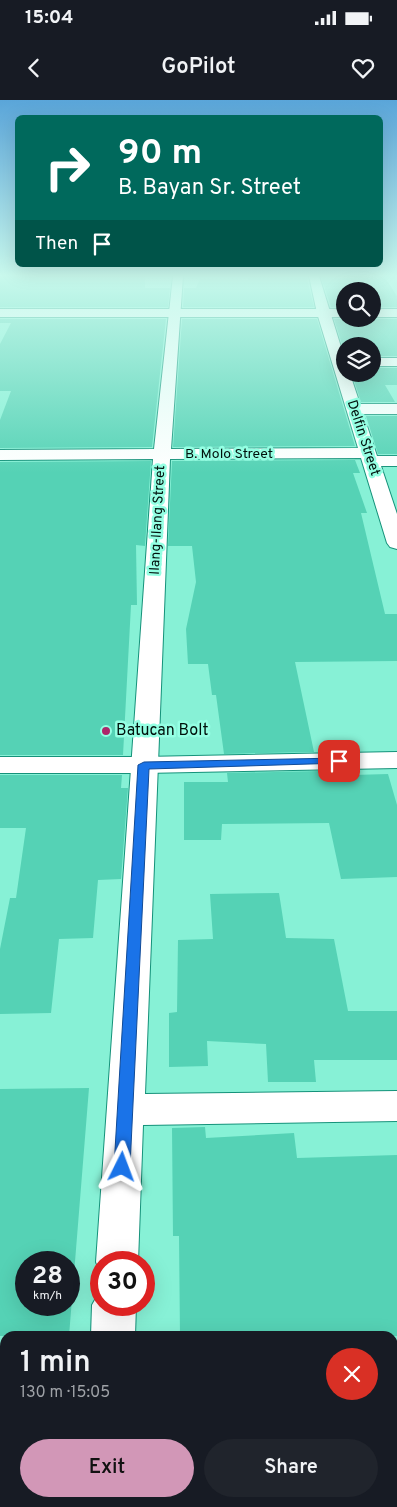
<!DOCTYPE html>
<html lang="en">
<head>
<meta charset="utf-8">
<style>
  body { margin:0; font-family:Overpass,sans-serif; background:#20242c; color:#f1f3f6; height:100vh; display:flex; flex-direction:column; font-size:19px; white-space:nowrap }
  * { box-sizing:border-box; margin:0 }
  p { font-size:16px; color:#9ea1a6 }
  .icon { flex:none; width:28px; height:28px; fill:none; stroke:currentColor; stroke-width:2; stroke-linecap:round; stroke-linejoin:round }
  .map { position:relative; flex:1; overflow:hidden }
  .panel { position:absolute; left:0px; top:1231px; width:398px; height:176px; display:flex; flex-direction:column; background:#171b24; border-radius:15px 15px 0 0; box-shadow:0 5px 20px #0002 }
  .panel>* { flex:none }
  .hud { position:absolute; left:15px; top:15px; width:368px; height:152px; border-radius:8px; box-shadow:0 5px 20px #0002; background:#00695c; color:#fff; overflow:hidden }
  .tools { position:absolute; left:336px; top:182px; display:grid; gap:10px }
  .tools a { display:grid; place-items:center; width:45px; height:45px; border-radius:50%; background:#171b24; box-shadow:0 5px 20px #0002; font-size:25px }
  .speed { position:absolute; left:15px; top:1151px; display:flex; gap:10px; font-size:25px; font-weight:700; text-align:center }
  .speed>* { display:grid; place-content:center; width:65px; height:65px; border-radius:50%; background:#171b24; box-shadow:0 5px 20px #0002; line-height:1 }
  .speed small { font-size:12px; font-weight:400 }
  .speed .limit { border:8px solid #d22; background:#fff; color:#111 }
  .pin { position:absolute; display:grid; place-items:center; width:42px; height:42px; color:#fff; margin:-21px; border-radius:10px; box-shadow:0 2px 8px #0006 }
  .me { position:absolute; width:55px; margin:-28px; rotate:3deg; stroke-linejoin:round; filter:drop-shadow(0 0 4px #0008) }
  .turn { display:flex; align-items:center; gap:18px; height:105px; padding:0 20px; font-size:22px }
  .turn .icon { width:65px; height:65px; stroke-width:2.5 }
  .turn b { display:block; font-size:35px; line-height:42px }
  .then { display:flex; align-items:center; height:48px; padding:0 20px; background:#0003; gap:10px; font-size:19px }
  .round { display:grid; place-items:center; flex:none; width:52px; height:52px; border-radius:26px; background:#20242c }
  .summary { display:flex; align-items:center; justify-content:space-between; height:85px; padding:0 20px }
  h1 { font-size:30px; font-weight:600; line-height:38px }
  .action { display:flex; gap:10px; margin-top:auto; padding:10px 20px }
  .action a { flex:1; height:58px; border-radius:30px; background:#d297b7; color:#111; font-size:20px; font-weight:600; line-height:58px; text-align:center }
  .action a+a { background:#20242c; color:#f1f3f6 }
  .status { display:flex; justify-content:space-between; align-items:center; height:35px; padding:0 25px; background:#171b24; direction:ltr }
  .status svg { height:14px; fill:currentColor }
  header { display:flex; justify-content:space-between; align-items:center; height:65px; padding:0 20px; background:#171b24; font-size:22px; font-weight:600 }
  .map>svg:first-child { display:block }
</style>
</head>
<body>
<div class="status"><b>15:04</b><svg viewBox="0 0 49 12"><path d="M0 12V9h3v3zM5 12V6h3v6zM10 12V3h3v9zM15 12V0h3v12zM26 1h20v11H26zM47 4h2v5h-2z"/></svg></div>
<header><svg class="icon" aria-label="back" viewBox="0 0 24 24"><path d="M15 5l-7 7 7 7"/></svg>GoPilot<svg class="icon" aria-label="heart" viewBox="0 0 24 24"><path d="M12 20l-8-8c-3-5 5-10 8-4 3-6 11-1 8 4z"/></svg></header>
<div class="map">
<svg width="397" height="1407" viewBox="0 0 397 1407">
  <rect width="100%" height="100%" fill="#87f1d6"/>
  <!-- building -->
  <g fill="#55d2b5" fill-rule="evenodd">
    <path d="M0 176H145V188H170L168 207H0Z"/>
    <path d="M250 176 307 178 314 207H183L184 188H196L200 179 248 180Z"/>
    <path d="M384 176 397 196V207H372V191H345V207H331L321 177Z"/>
    <path d="M0 219H166L152 347 0 348V320L11 291H0V244L11 223H0Z"/>
    <path d="M182 219H317L355 346 173 347Z"/>
    <path d="M334 219H397V256H372V246H345V254Z"/>
    <path d="M372 268H397V285H385L395 302H361L352 274H372Z"/>
    <path d="M366 316H397V354H378Z"/>
    <path d="M355 360 360 373H353L367 413H361L385 514H397V561L295 562 314 652 224 654 216 595H212L208 564H188L186 529 196 482 192 446H168L172 361Z"/>
    <path d="M151 361 145 446 136 445 137 505H131L123 655H0V362Z"/>
    <path d="M318 671 319 676 388 674 397 705V777L341 779 329 723 222 724 221 740H184V682H228L227 673Z"/>
    <path d="M0 675H122L121 688H128L121 779 98 780 93 838 59 839 51 913 0 914V849L10 798H16L26 728H0Z"/>
    <path d="M279 793 286 838 334 839 348 911H397V960H314L316 982H268L266 944 207 941 208 966 169 967V913L177 912 178 840 213 839 210 794Z"/>
    <path d="M89 988 69 1236H0V989ZM26 1162H69V1205H26Z"/>
    <path d="M205 1027 206 1038 294 1033 297 1058 397 1055V1236H180L179 1136H173L172 1028Z"/>
  </g>
  <g fill="none" stroke-linecap="round" stroke-linejoin="round">
    <defs>
      <g id="minor">
        <path d="M173 176H183L171 349 358 348 317 213 309 176H319L345 260V274H350L360 304H397V314H363L377 356H397V366H381L397 414V449L390 447 387 443 361 358 170 359 145 994 397 991V1021L143 1025 138 1162H101V1174L96 1162 153 359 0 360V350L154 349Z"/>
        <rect x="372" y="258" width="25" height="8"/>
        <path d="M101 1189V1205H136L135 1236H91L92 1205Z"/>
        <rect x="78" y="1402" width="50" height="5"/>
      </g>
      <g id="tertiary">
        <rect x="0" y="209" width="345" height="8"/>
        <rect x="372" y="209" width="25" height="8"/>
        <path d="M397 652V668L144 673H0V657H144Z"/>
      </g>
    </defs>
    <!-- minor casing -->
    <use href="#minor" stroke="#15927a" stroke-width="2"/>
    <!-- tertiary casing -->
    <use href="#tertiary" stroke="#15927a" stroke-width="2"/>
    <!-- minor -->
    <use href="#minor" fill="#fff" fill-rule="evenodd"/>
    <!-- tertiary -->
    <use href="#tertiary" fill="#fff" fill-rule="evenodd"/>
  </g>
  <!-- sky -->
  <linearGradient id="sky" x2="0" y2="1"><stop stop-color="#5aa5d9"/><stop offset="0.47" stop-color="#c9f9ed"/><stop offset="1" stop-color="#c9f9ed" stop-opacity="0"/></linearGradient>
  <rect width="397" height="373" fill="url(#sky)"/>
  <!-- route -->
  <path fill="#1a73e8" stroke="#114b97" d="M339 658 344 661 342 663 149 669 130 1067 128 1072 122 1074 116 1072 114 1067 138 665 144 662Z"/>
  <!-- markers -->
  <circle fill="#ad266a" stroke="#94ffe3" stroke-width="2" cx="106" cy="631" r="5"/>
  <g text-anchor="middle" dominant-baseline="central" stroke-width="5" stroke-linejoin="round" paint-order="stroke">
    <!-- far-street labels -->
    <g font-size="14" fill="#00110c" stroke="#94ffe3">
      <text transform="translate(363 338) rotate(72)">Delfin Street</text>
      <text x="229" y="354">B. Molo Street</text>
      <text transform="translate(158 420) rotate(-87)">Ilang-Ilang Street</text>
    </g>
    <!-- poi labels -->
    <g font-size="16" fill="#00110c" stroke="#94ffe3" text-anchor="start">
      <text x="116" y="631">Batucan Bolt</text>
    </g>
  </g>
</svg>
<div class="tools">
<a><svg class="icon" aria-label="search" viewBox="0 0 24 24"><circle cx="10" cy="10" r="6"/><path d="M15 15l6 6"/></svg></a>
<a><svg class="icon" aria-label="layers" viewBox="0 0 24 24"><path d="M12 4l9 5-9 5-9-5zM3 14l9 5 9-5"/></svg></a>
</div>
<div class="speed"><div>28<small>km/h</small></div><div class="limit">30</div></div>
<div class="pin" style="left:339px;top:661px;background:#d93025"><svg class="icon" aria-label="arrive" viewBox="0 0 24 24"><path d="M6 21V4h12l-3 4 3 4H6"/></svg></div>
<svg class="me" style="left:122px;top:1067px" viewBox="-20 -20 40 40"><path d="M0-17L14 15 0 8-14 15z" fill="#1a73e8" stroke="#fff" stroke-width="4"/></svg>
<div class="hud">
<div class="turn"><svg class="icon" aria-label="right" viewBox="0 0 24 24"><path d="M7 20v-9h11M14 6l5 5-5 5"/></svg><div><b>90 m</b>B. Bayan Sr. Street</div></div>
<div class="then">Then<svg class="icon" aria-label="arrive" viewBox="0 0 24 24"><path d="M6 21V4h12l-3 4 3 4H6"/></svg></div>
</div>
<section class="panel">
<div class="summary"><div><h1>1 min</h1><p>130 m · 15:05</p></div><a class="round" style="background:#d93025;color:#fff"><svg class="icon" aria-label="close" viewBox="0 0 24 24"><path d="M6 6l12 12M18 6L6 18"/></svg></a></div>
<div class="action"><a>Exit</a><a>Share</a></div>
</section>
</div>
</body>
</html>
